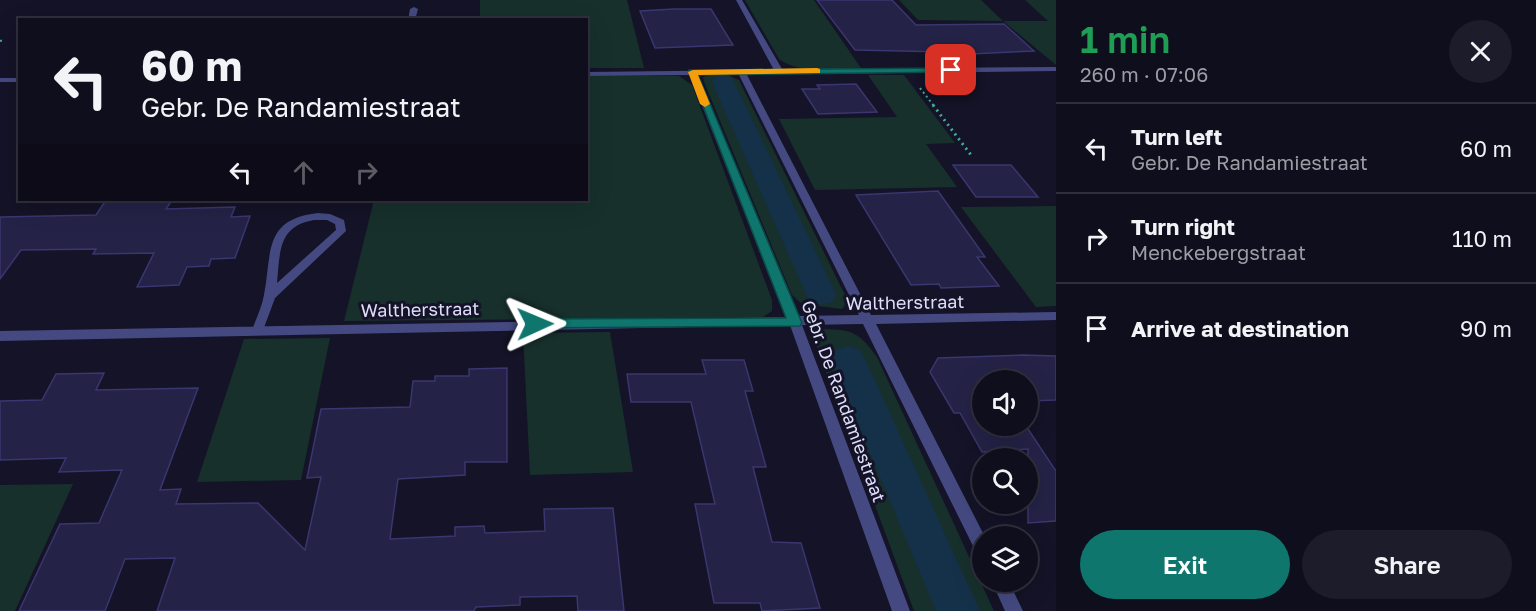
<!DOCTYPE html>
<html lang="en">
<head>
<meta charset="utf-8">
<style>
  body { margin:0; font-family:"Golos Text",sans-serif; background:#1d1c2a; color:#f1f3f6; height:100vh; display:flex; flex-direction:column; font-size:22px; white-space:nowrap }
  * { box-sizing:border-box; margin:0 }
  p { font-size:20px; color:#9b9ca4 }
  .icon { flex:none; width:33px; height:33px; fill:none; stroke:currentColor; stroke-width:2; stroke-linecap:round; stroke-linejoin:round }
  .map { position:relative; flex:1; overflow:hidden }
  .side { display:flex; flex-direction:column; background:#0f0e1d; width:480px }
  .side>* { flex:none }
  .top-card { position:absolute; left:18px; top:18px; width:570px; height:183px; border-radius:0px; box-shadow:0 6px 24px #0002,0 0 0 2px #2f2e3b; background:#0f0e1d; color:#f1f3f6; overflow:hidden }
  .buttons { position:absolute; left:972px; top:370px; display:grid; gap:12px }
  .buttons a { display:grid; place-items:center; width:66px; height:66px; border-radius:50%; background:#0f0e1d; box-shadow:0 6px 24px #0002,0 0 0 2px #2f2e3b; font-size:30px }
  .pin { position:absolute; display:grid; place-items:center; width:51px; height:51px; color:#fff; margin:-26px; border-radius:12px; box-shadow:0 3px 9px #0006 }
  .me { position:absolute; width:66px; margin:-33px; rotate:89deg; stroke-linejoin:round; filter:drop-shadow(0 0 4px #0008) }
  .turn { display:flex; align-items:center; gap:21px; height:126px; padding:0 24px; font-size:27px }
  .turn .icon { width:78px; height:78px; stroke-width:2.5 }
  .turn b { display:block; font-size:42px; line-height:51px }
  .lanes { display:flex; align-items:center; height:57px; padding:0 24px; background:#0003; justify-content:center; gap:30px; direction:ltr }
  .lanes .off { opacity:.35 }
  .round { display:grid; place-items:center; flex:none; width:63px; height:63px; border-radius:32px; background:#1d1c2a }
  .summary { display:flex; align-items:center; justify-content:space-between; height:102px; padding:0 24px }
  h1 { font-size:36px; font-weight:600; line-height:45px; color:#1e9e55 }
  .primary-button { display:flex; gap:12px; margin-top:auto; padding:12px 24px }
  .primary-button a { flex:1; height:69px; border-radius:36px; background:#0f766e; color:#fff; font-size:24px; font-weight:600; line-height:69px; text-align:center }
  .primary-button a+a { background:#1d1c2a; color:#f1f3f6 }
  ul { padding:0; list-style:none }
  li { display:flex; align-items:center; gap:18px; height:90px; padding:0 24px; border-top:2px solid #2f2e3b }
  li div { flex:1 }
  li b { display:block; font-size:22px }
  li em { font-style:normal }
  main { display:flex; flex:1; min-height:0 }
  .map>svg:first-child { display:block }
</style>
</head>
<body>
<main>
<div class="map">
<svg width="1056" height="611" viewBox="0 0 1056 611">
  <rect width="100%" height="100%" fill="#141327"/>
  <!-- green -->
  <g fill="#17302c">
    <path d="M480 0H627L644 68H587L586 20 480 19Z"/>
    <path d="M745 0H814L861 68C836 68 800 75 779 59Z"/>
    <path d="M899 0H981L1003 21H1048L1025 0H1056V65L1003 21 918 20Z"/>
    <path d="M710 75H728L739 80 848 301 842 309 802 304 792 295 704 82 703 77Z"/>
    <path d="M868 75H904L955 143 926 144 957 187 815 190 779 119 897 117Z"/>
    <path d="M587 76H679L692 85 772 300V311L763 317 344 321 374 200H586Z"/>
    <path d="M1056 206V306L1036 307 961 207Z"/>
    <path d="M816 329C850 330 856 328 877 357L994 611H914L813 337Z"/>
    <path d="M610 332 633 472 530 475 523 333Z"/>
    <path d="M330 338 301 480 197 482 244 339Z"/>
    <path d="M73 484 15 611H0V485Z"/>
  </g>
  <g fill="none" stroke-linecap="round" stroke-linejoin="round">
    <!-- canal -->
    <g fill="#153049" fill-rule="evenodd">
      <path d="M723 75 731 77 734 82 836 294 832 302 821 305 810 302 806 294 712 82 715 77Z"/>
      <path d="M848 346 860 350 865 359 980 611H936L831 359 836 350Z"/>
    </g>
  </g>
  <!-- building -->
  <g fill="#242246" stroke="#3a366f" stroke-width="1.5">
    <path d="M817 0H892L916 25 1004 24 1034 51 949 55 946 52 855 50Z"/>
    <path d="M674 9H711L733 45 655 48 640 11Z"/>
    <path d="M856 84 877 112 818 114 802 89H820L817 85Z"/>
    <path d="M953 165H1011L1038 197H976Z"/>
    <path d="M938 191 985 257H977L999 286 941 288 939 284 911 285 856 195Z"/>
    <path d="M106 200H172L166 209 235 207 231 217 250 216 235 258 211 259 209 266 187 267 179 285 137 287 154 253 93 254 96 249 21 250 0 279V217L96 215Z"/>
    <path d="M1023 355 1056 356V400L1028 401V381H982V426H1026L1056 471V521L1028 523V449L982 452 960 413H954L930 372 938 358Z"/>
    <path d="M702 360H744L753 391H745L766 467H753L772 542 801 543 820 608 762 611 760 603H714L695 504H715L691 402H631L627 374H706Z"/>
    <path d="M507 368V462H465V475L398 479 390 539 455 536V527L484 526 485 533 545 531 544 509 613 508 624 611H578L577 596 520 597V605L476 607 474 611H157L175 558 125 559 105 611H19L60 524 99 523 122 470 59 472 66 458 0 460V401L42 400 56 374 104 373 96 390 198 388 160 490 181 489 176 504 258 503 305 550 321 477 307 478 321 409 410 407 413 381H435V376H469V369Z"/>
  </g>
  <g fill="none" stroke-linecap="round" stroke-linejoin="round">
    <!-- path-far1 -->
    <g stroke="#3fad97" stroke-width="2" stroke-dasharray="2 3" stroke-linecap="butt">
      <path d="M0 41 4 40"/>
      <path d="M920 88 934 106"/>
    </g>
    <!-- path -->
    <path stroke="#3fad97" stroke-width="3" stroke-dasharray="2 4" stroke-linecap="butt" d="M933 105 971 155"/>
    <!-- lane -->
    <g fill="#444a81" fill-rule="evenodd">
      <path d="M414 7 418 9 415 20H408L410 9Z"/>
      <path d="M318 213 330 214 344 220 346 231 275 298 262 333H254L252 330C256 319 262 307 264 295 272 253 263 219 318 213ZM314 220H327L335 224 336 230 277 283C280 252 278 226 314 220Z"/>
    </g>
    <!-- street -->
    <g fill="#444a81" fill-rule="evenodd">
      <path d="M736 0H742L782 69 1056 67V71L747 75 871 315 1056 312V320L876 324 985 537H982V555L976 552 863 324 802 325 910 611H892L790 325 0 341V331L786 317 690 75 586 76V72L774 70ZM698 75H739L859 315 798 316Z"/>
      <rect x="0" y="78" width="20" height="4"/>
      <path d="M992 582H1009L1023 611H1005Z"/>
    </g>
  </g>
  <!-- route -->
  <path fill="#0f766e" stroke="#0a4d48" stroke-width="1.5" d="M951 68 956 70 954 72 698 75 802 323 800 326 530 328 528 324 535 319 786 318 689 70Z"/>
  <!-- slow -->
  <path fill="#f59e0b" d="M817 68 820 69V73L698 75 710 104 705 107 700 104 688 72 693 70Z"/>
  <g text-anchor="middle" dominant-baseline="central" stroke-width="6" stroke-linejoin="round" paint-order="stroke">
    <!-- street labels -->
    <g font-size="18" fill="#dedefb" stroke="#141327">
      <text transform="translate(905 302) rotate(-1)">Waltherstraat</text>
      <text transform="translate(420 309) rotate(-1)">Waltherstraat</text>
      <text transform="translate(844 401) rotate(70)">Gebr. De Randamiestraat</text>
    </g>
  </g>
</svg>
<div class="buttons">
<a><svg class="icon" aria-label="sound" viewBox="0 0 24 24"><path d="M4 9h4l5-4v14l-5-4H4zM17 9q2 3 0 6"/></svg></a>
<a><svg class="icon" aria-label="search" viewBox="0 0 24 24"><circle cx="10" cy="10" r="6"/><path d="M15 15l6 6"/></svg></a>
<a><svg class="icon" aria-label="layers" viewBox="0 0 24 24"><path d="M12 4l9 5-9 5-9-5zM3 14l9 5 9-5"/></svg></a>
</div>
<div class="pin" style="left:951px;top:70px;background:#d93025"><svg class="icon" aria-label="arrive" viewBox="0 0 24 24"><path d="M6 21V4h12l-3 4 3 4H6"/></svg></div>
<svg class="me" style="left:535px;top:324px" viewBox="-20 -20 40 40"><path d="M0-17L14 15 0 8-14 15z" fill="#0f766e" stroke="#fff" stroke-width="4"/></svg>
<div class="top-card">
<div class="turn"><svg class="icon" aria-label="left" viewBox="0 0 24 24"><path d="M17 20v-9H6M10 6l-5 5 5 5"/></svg><div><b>60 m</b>Gebr. De Randamiestraat</div></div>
<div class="lanes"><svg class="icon" aria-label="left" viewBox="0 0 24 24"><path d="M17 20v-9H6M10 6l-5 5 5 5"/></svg><svg class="icon off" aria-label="ahead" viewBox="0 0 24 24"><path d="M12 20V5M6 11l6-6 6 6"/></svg><svg class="icon off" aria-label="right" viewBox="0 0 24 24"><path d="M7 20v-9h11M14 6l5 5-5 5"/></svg></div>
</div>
</div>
<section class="side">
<div class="summary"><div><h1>1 min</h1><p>260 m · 07:06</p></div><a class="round"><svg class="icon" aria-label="close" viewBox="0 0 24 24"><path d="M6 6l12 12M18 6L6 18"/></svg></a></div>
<ul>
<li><svg class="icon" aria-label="left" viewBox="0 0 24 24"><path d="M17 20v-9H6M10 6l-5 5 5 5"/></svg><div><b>Turn left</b><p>Gebr. De Randamiestraat</p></div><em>60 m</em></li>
<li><svg class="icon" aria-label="right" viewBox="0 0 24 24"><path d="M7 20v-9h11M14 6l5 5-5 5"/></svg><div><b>Turn right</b><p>Menckebergstraat</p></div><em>110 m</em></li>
<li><svg class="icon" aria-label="arrive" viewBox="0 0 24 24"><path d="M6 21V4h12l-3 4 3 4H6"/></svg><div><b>Arrive at destination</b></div><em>90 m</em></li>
</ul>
<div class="primary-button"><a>Exit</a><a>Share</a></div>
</section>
</main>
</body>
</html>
